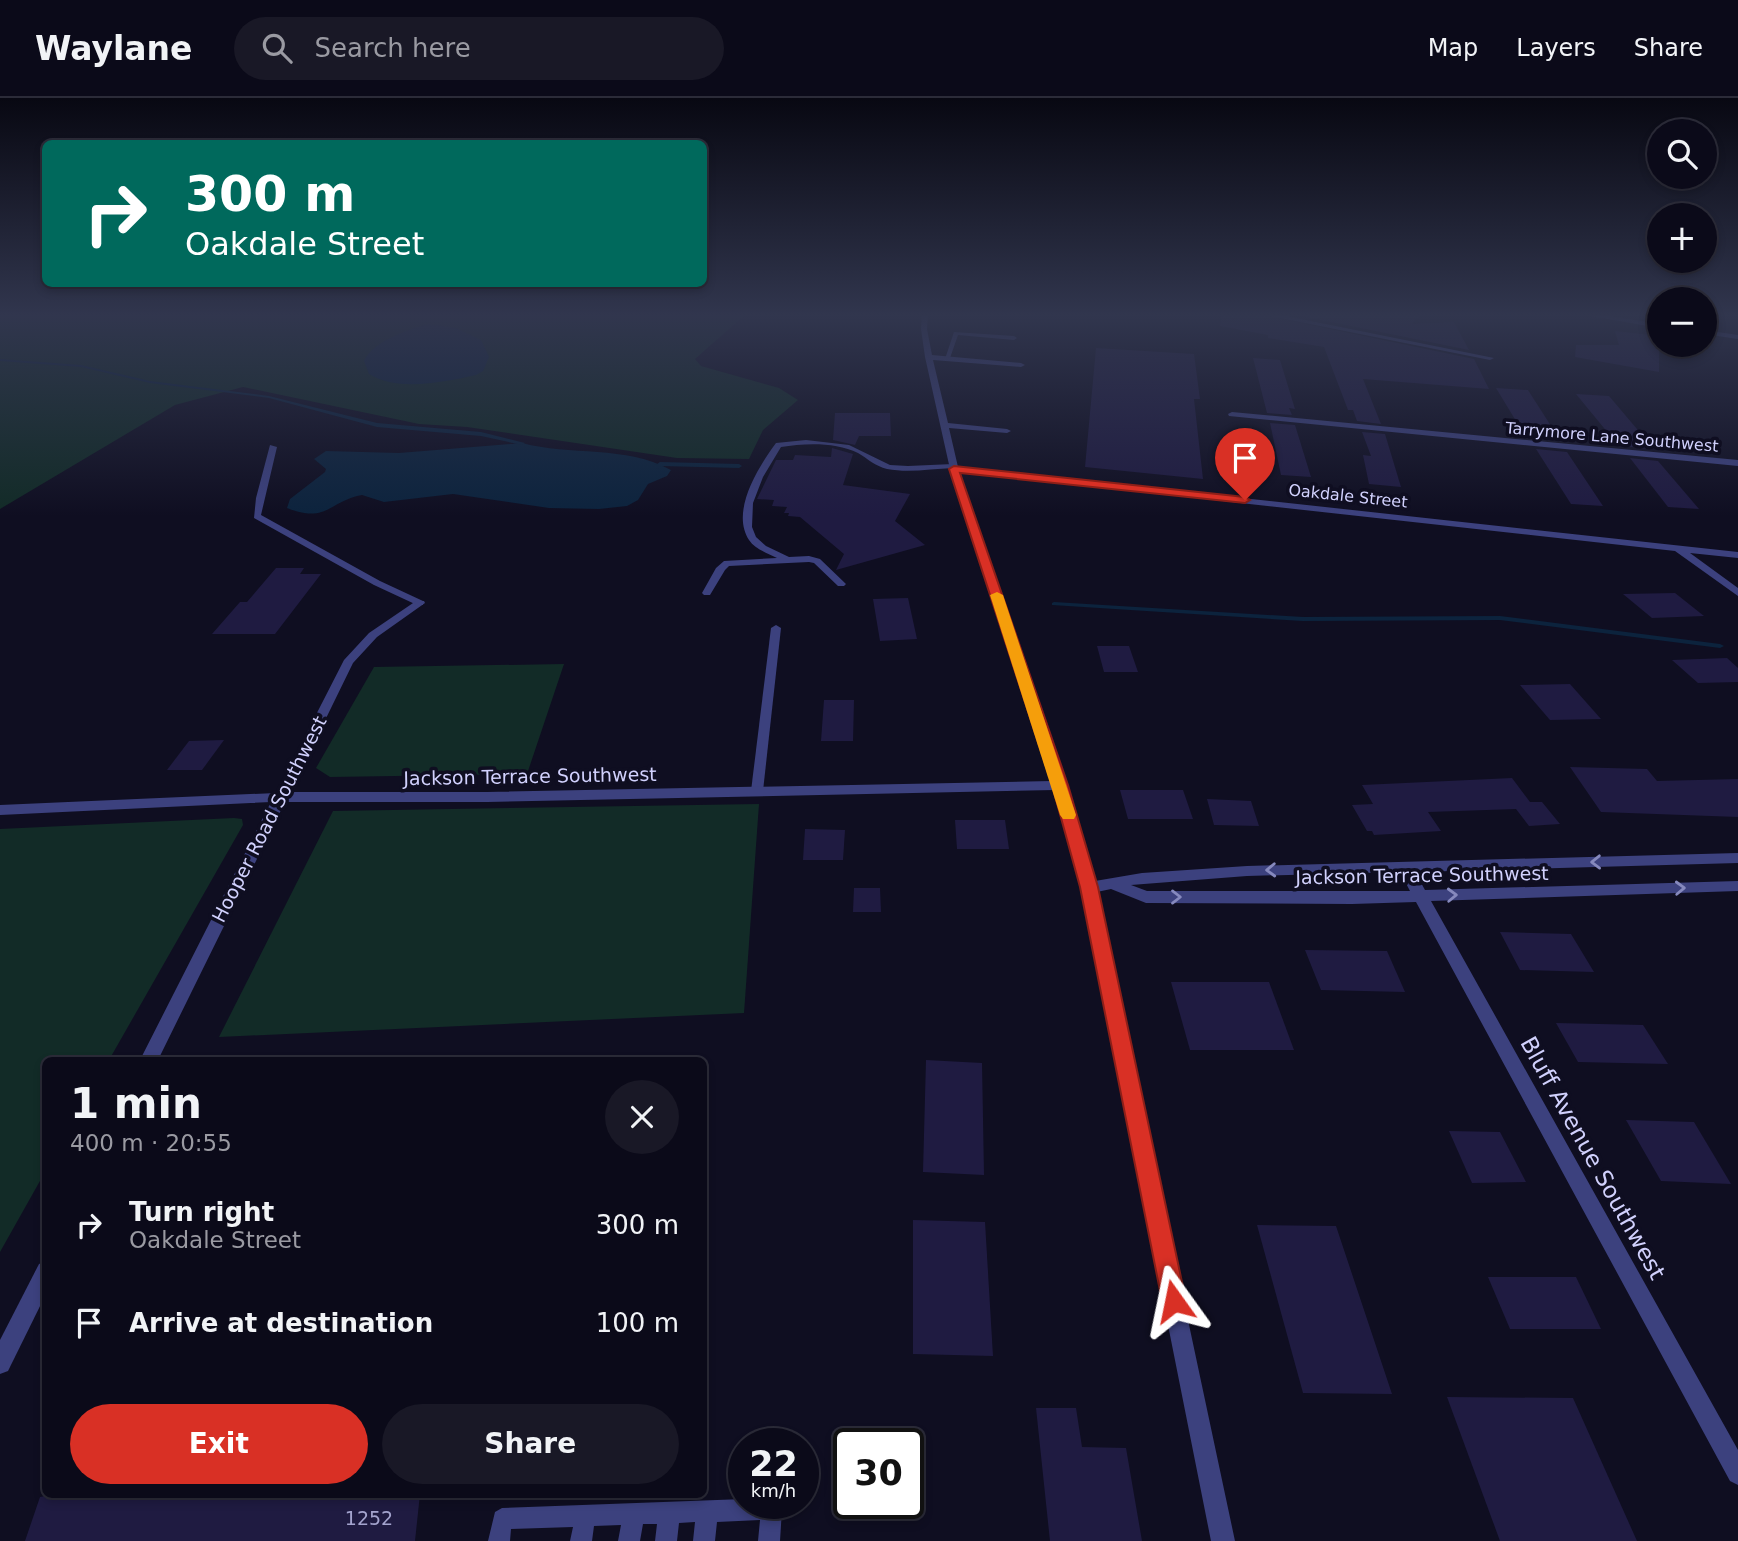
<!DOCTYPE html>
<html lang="en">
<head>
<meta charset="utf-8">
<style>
  body { margin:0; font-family:"DejaVu Sans",sans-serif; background:#191826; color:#f1f3f6; height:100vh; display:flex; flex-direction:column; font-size:26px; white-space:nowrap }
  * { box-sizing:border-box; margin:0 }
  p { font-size:23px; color:#9a9aa2 }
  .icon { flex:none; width:38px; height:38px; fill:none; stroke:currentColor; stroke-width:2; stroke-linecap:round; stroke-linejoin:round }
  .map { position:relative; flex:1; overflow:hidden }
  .details { position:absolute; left:42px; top:959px; width:665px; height:441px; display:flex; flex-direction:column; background:#0b0a19; border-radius:10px; box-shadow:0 4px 10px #0003,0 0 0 2px #2b2b38 }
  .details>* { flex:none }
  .guide { position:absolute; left:42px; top:42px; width:665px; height:147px; border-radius:10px; box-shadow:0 4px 10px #0003,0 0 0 2px #2b2b38; background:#00695c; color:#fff; overflow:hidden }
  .controls { position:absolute; left:1647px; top:21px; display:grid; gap:14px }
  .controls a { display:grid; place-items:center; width:70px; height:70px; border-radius:50%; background:#0b0a19; box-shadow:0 4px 10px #0003,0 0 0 2px #2b2b38; font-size:35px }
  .speed { position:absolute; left:728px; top:1330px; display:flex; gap:14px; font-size:35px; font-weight:700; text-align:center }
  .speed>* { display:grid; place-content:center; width:91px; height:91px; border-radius:50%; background:#0b0a19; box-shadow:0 4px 10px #0003,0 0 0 2px #2b2b38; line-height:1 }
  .speed small { font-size:18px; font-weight:400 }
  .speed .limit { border:4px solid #111; border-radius:10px; background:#fff; color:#111 }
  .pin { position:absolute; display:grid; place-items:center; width:60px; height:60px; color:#fff; margin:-72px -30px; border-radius:50% 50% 50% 0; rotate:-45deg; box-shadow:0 0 7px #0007 }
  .pin .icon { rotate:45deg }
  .me { position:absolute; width:77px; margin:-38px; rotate:348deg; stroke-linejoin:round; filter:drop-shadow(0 0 5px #0008) }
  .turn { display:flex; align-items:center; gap:24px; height:147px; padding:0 28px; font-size:32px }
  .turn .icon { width:91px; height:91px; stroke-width:2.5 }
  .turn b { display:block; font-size:49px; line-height:60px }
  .round { display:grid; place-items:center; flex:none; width:74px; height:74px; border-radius:37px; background:#191826 }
  .head { display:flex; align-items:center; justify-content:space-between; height:119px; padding:0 28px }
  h1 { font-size:42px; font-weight:800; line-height:52px }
  .button { display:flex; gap:14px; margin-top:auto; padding:14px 28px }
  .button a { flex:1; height:80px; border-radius:42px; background:#d93025; color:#fff; font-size:28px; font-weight:800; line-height:80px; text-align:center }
  .button a+a { background:#191826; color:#f1f3f6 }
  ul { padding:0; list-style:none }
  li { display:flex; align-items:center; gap:21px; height:98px; padding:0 28px }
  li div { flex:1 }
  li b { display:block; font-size:26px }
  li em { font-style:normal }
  header { display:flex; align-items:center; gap:42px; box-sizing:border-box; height:98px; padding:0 35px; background:#0b0a19; border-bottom:2px solid #2b2b38 }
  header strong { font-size:33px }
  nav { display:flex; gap:38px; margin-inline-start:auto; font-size:24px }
  .search { width:490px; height:63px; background:#191826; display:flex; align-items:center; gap:18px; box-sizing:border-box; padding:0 24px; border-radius:38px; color:#9a9aa2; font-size:26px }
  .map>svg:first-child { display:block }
</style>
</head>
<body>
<header>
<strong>Waylane</strong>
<div class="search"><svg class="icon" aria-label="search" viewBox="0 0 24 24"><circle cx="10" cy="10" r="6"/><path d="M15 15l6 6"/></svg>Search here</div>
<nav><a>Map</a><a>Layers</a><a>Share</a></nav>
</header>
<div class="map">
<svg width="1738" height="1443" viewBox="0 0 1738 1443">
  <rect width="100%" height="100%" fill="#0f0e21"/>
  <!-- green -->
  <g fill="#122b27">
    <path d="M0 216H746L695 261 701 268 779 290 798 302 763 332 749 361 677 360 467 329 419 326 243 289 175 307 0 411Z"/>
    <path d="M564 566 527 676 330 679 316 670 374 569Z"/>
    <path d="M759 706 744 915 219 939 333 713Z"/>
    <path d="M234 720 242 721 243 727 109 962H46L45 1074 0 1154V731Z"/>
  </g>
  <!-- water -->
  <g fill="#0c233d">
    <path d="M429 226 456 230 481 242 489 259 483 273 476 277C444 284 398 294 369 276L364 263C373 243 409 231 429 226Z"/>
    <path d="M522 345C570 358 626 347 671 372L667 378 648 386 638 402 627 408 599 411 549 410 453 396 384 404 362 397C329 403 327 426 287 410L290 401 325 374 326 371 314 361 326 353 399 355Z"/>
  </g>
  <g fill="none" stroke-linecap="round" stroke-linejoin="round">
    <!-- stream -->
    <g fill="#0c233d" fill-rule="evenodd">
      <path d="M0 261 81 267 150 283 269 298 377 325 481 334 525 345 522 347 481 338 377 329 269 300 150 285 81 269 0 263Z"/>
      <path d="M660 364 739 366 742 368 739 370 661 368 654 373H650V371Z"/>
      <path d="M1054 504 1303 519 1500 518 1720 546 1724 548 1720 550 1500 522 1303 523 1052 507V505Z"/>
    </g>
  </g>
  <!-- building -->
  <g fill="#1f1b41">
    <path d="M1221 216H1258L1474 261 1489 291 1363 281 1381 326 1357 323 1353 312H1348L1324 249 1268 240V237L1220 228Z"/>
    <path d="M1292 216H1421L1412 226 1454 224 1469 252Z"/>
    <path d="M1615 233 1659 238V274L1575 259 1576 247H1619Z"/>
    <path d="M1096 250 1194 256 1200 301H1194L1203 381 1085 369Z"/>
    <path d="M1253 260 1280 262 1295 311 1289 310 1292 317 1267 315Z"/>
    <path d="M1496 290 1528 292 1560 342 1529 340 1522 333Z"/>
    <path d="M1576 296 1609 298 1648 344 1642 343 1649 351 1623 348 1631 342 1613 341Z"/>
    <path d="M835 315H890L891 338H859L855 347 833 342Z"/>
    <path d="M1270 325 1295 327 1311 379 1281 377Z"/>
    <path d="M1362 334 1385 336 1401 389 1369 386 1363 357 1371 358Z"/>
    <path d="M832 350 853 356 843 387 910 396 895 423 925 447 836 472 844 456 800 419 788 418 789 415H784L787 409 772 408 774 402 757 401 776 362H793L795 357 831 359Z"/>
    <path d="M1536 351 1567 354 1603 408 1571 406Z"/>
    <path d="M1630 360 1658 363 1699 411 1668 409Z"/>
    <path d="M276 470H304L300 476H321L275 536H212L240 504H247Z"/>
    <path d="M1675 495 1704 518 1652 520 1623 496Z"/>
    <path d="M908 500 917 541 880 543 873 501Z"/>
    <path d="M1097 548H1129L1138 574H1104Z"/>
    <path d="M1727 560 1738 570V584L1698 585 1672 562Z"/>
    <path d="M1570 586 1601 621 1550 622 1520 587Z"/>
    <path d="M824 602H854L853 643H821Z"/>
    <path d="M224 642 202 672H167L189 643Z"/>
    <path d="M1570 669 1647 671 1657 683 1738 681V719L1601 714Z"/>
    <path d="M1512 680 1530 704H1542L1560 726 1529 728 1516 711 1428 714 1441 733 1374 737 1372 733H1367L1352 707 1373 706 1362 687Z"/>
    <path d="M1120 692H1183L1193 721H1128Z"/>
    <path d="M1207 701 1251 703 1259 728 1214 727Z"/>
    <path d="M955 722H1005L1009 751H957Z"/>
    <path d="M805 731 845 732 843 762H803Z"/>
    <path d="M854 790H880L881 814H853Z"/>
    <path d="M1500 834 1571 836 1594 874 1520 872Z"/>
    <path d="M1305 852 1387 853 1405 894 1321 892Z"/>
    <path d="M1171 884H1269L1294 952H1190Z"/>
    <path d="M1556 925 1643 927 1668 966 1578 964Z"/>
    <path d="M926 962 982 965 984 1077 923 1074Z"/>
    <path d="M1626 1022 1694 1024 1731 1086 1661 1083Z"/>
    <path d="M1449 1033 1500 1034 1526 1084 1472 1085Z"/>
    <path d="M913 1122 985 1124 993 1258 913 1256Z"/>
    <path d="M1257 1127 1336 1128 1392 1296 1303 1295Z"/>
    <path d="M1488 1179H1576L1601 1231H1510Z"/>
    <path d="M1447 1299 1573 1300 1637 1443H1500Z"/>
    <path d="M1036 1310H1076L1082 1349 1126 1350 1142 1443H1050Z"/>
    <path d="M56 1396H420L415 1443H25L40 1399Z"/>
  </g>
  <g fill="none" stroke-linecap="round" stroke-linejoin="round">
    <!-- lane -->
    <g fill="#3c417e" fill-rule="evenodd">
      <path d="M954 234 1014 238 1017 240 1014 242 958 237 950 260 945 261Z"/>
      <path d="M806 342 849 347 890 367 908 368 953 366 957 368 953 370C931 371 908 375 887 371 875 368 868 361 858 355 836 344 805 345 781 349L763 379 753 405 752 429 756 439 766 448 789 459 809 458 820 461 846 486 844 488H838L814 465 809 464 729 468 725 472 710 497H704L702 495 716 470 724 463 777 460C767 455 755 451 749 442 730 413 759 368 776 345Z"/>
      <path d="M270 347 277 349 261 417 380 483 423 503V507H417L374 487 254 420 256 400Z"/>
      <path d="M776 527 781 530 763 693 757 697 751 693 771 530Z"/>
      <path d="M744 1401V1405H779L782 1411 780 1443H758L760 1422 717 1424 715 1443H693L695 1424 679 1425 677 1443H655L657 1426H643L640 1443H618L621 1427 594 1428 592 1443H570L573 1429 511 1431 510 1443H488L495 1414 502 1410Z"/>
    </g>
    <!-- street -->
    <g fill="#3c417e" fill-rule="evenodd">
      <path d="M922 216H928L927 231 932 257 1021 265 1025 267 1021 269 933 262 948 325 1007 331 1011 333 1007 335 949 330 958 369 1738 454V460L1690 455 1738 490V498L1675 453 960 374 1067 687 1095 783 1142 775 1247 768 1738 755V765L1415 774 1425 792 1738 783V793L1431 803 1738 1352V1387L1730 1383 1416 804 1352 806 1146 805 1111 791 1097 794 1235 1443H1211L1081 790 1055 692 487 704H285L158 962H140L271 704 0 717V707L276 695 344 562 369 535 416 503H424L425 505 377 539 353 565 290 694H487L1052 683 950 371 925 259 921 231ZM1400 774 1410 793H1147L1131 787 1247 778Z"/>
      <path d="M1260 216H1276L1494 260 1490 262Z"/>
      <path d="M1580 216H1598L1659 226V230Z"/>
      <path d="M1704 232 1738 237V241L1704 236Z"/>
      <path d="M1232 314 1738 362V368L1229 318 1228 316Z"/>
      <path d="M46 1163V1196L8 1273 0 1276V1242L39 1166Z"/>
    </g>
  </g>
  <!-- one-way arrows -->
  <defs><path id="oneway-chevron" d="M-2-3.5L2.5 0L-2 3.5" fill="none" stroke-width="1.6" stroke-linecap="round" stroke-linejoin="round" transform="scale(1.75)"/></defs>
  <g stroke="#8689be">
    <use href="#oneway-chevron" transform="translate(1596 764) rotate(179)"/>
    <use href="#oneway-chevron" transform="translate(1271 772) rotate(178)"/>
    <use href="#oneway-chevron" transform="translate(1680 790) rotate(-2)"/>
    <use href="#oneway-chevron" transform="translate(1452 797) rotate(-2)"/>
    <use href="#oneway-chevron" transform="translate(1176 799)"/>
  </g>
  <!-- sky -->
  <linearGradient id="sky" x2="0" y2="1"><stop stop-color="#080812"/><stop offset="0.52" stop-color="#31364e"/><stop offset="1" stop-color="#31364e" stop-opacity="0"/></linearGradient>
  <rect width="1738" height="418" fill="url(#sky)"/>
  <!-- route -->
  <path fill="#d93025" stroke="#8d1f18" stroke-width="2" d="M954 368 1245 399 1250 402 1245 405 960 375 1068 687 1098 789 1186 1203 1183 1211 1174 1215 1166 1211 1162 1203 1080 789 1052 687 949 371Z"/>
  <!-- slow -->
  <path fill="#f59e0b" d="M997 494 1003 497 1076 717 1074 721H1063L1060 717 990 497Z"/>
  <g text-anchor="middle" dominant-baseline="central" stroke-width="7" stroke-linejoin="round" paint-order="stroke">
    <!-- far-street labels -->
    <g font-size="16" fill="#d1d1fd" stroke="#0f0e21">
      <text transform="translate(1612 339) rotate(5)">Tarrymore Lane Southwest</text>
      <text transform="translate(1348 398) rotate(6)">Oakdale Street</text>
    </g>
    <!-- street labels -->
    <g font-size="19" fill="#d1d1fd" stroke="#0f0e21">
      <text transform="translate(530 678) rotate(-1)">Jackson Terrace Southwest</text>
      <text transform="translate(269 721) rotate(-63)">Hooper Road Southwest</text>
      <text transform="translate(1422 777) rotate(-1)">Jackson Terrace Southwest</text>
    </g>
    <!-- near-number labels -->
    <g font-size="19" fill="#a4a4ce">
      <text x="369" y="1420">1252</text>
    </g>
    <!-- near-street labels -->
    <g font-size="23" fill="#d1d1fd" stroke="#0f0e21">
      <text transform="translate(1593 1060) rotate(61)">Bluff Avenue Southwest</text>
    </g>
  </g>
</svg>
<div class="controls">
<a><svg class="icon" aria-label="search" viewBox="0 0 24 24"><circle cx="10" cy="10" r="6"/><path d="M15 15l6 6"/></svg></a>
<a>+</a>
<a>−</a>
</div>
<div class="speed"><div>22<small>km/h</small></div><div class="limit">30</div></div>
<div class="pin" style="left:1245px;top:402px;background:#d93025"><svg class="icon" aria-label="arrive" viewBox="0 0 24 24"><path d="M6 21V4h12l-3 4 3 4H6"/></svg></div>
<svg class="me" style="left:1174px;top:1203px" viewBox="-20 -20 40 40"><path d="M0-17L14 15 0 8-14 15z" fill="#d93025" stroke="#fff" stroke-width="4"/></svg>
<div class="guide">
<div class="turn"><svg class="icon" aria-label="right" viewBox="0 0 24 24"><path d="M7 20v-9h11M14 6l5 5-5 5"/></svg><div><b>300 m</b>Oakdale Street</div></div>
</div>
<section class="details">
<div class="head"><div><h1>1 min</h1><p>400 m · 20:55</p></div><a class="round"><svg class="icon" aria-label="close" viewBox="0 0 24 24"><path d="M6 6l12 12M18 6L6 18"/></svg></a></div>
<ul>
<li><svg class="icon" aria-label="right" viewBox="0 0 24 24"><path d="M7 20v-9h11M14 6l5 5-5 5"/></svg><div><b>Turn right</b><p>Oakdale Street</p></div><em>300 m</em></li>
<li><svg class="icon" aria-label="arrive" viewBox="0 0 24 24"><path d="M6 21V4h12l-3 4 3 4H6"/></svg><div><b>Arrive at destination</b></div><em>100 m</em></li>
</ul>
<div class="button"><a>Exit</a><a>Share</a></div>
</section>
</div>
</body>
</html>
